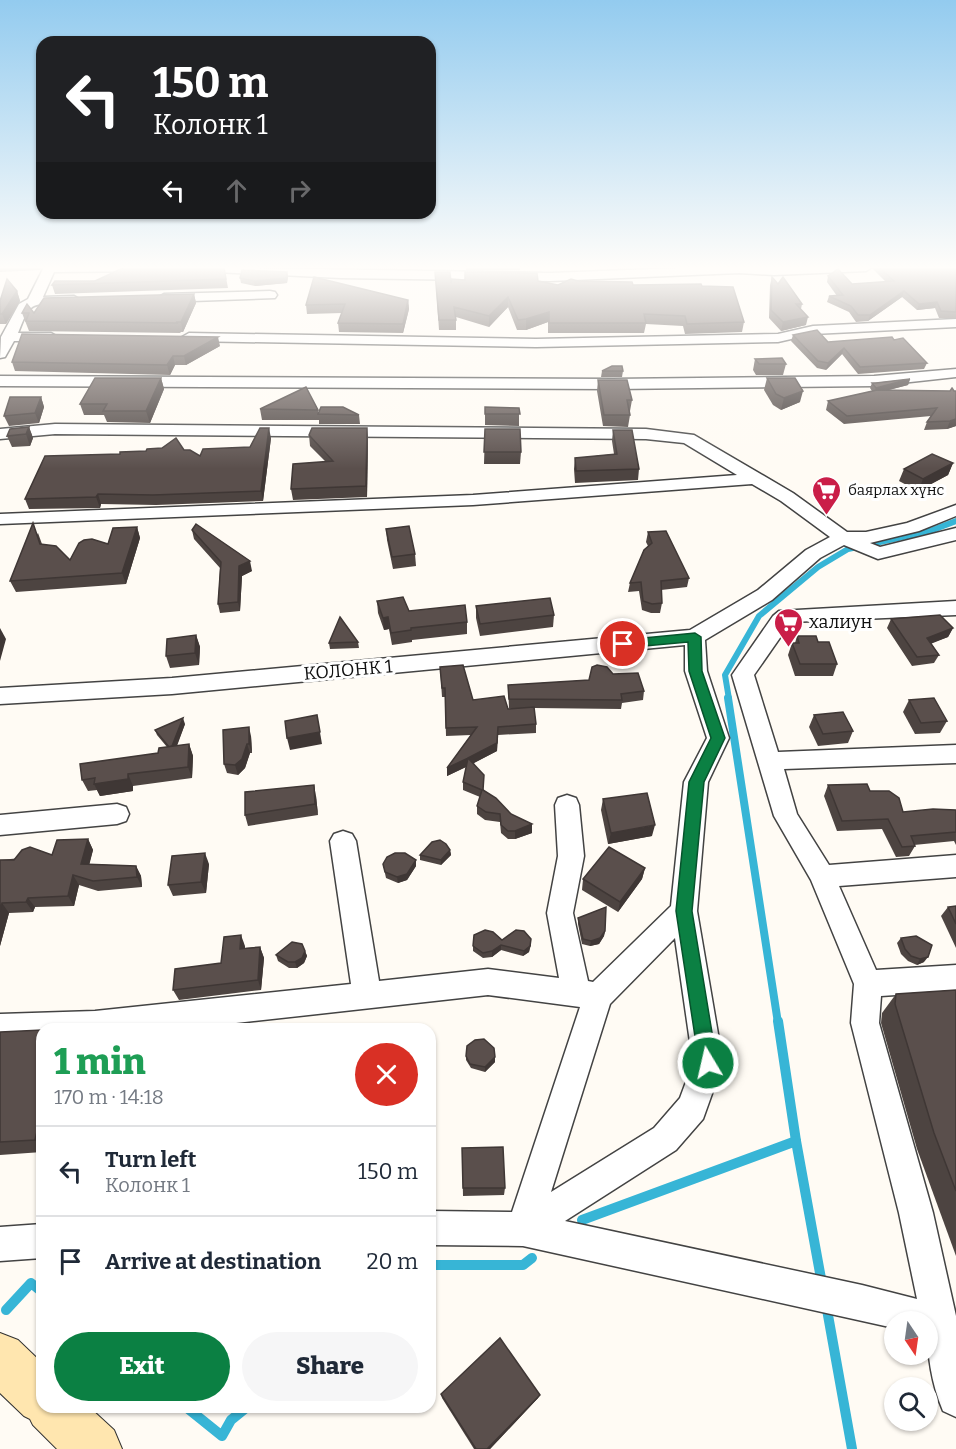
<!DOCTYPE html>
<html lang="en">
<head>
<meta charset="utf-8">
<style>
  body { margin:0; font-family:Bitter,serif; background:#f6f6f7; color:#1f2937; height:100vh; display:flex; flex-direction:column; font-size:22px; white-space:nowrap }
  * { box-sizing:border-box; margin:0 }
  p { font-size:20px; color:#747a83 }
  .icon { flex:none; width:33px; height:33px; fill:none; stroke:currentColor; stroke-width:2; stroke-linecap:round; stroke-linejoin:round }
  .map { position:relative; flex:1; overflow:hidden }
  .side { position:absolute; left:36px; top:1023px; width:400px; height:390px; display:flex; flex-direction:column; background:#fff; border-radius:18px; box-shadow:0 2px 4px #0004 }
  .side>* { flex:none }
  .top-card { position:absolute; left:36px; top:36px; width:400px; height:183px; border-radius:18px; box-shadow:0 2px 4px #0004; background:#202124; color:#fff; overflow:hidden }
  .needle { width:39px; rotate:167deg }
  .fabs { position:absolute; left:884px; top:1311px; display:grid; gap:12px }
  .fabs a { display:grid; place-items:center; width:54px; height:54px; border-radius:50%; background:#fff; box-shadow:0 2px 4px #0004; font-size:30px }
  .pin { position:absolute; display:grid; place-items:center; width:51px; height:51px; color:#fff; margin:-26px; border:3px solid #fff; border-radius:50%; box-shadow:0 2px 6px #0007 }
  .me { position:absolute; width:66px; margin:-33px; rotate:351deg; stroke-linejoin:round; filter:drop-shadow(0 0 4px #0008) }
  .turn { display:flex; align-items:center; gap:21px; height:126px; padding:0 18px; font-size:27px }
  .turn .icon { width:78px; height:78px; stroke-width:2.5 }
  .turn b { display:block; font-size:42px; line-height:51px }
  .lanes { display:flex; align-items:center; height:57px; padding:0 18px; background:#0003; justify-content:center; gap:30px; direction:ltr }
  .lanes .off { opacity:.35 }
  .round { display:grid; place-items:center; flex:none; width:63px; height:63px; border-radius:32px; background:#f6f6f7 }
  .overview { display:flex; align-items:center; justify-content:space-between; height:102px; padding:0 18px }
  h1 { font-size:36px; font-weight:800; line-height:45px; color:#1e9e55 }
  .action { display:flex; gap:12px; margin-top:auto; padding:12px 18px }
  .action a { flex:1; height:69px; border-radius:36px; background:#0b8043; color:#fff; font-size:24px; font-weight:800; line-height:69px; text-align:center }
  .action a+a { background:#f6f6f7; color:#1f2937 }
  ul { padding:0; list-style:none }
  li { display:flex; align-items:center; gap:18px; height:90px; padding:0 18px; border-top:2px solid #e0e1e3 }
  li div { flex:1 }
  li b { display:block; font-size:22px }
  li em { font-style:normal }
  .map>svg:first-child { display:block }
</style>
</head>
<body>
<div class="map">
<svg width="956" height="1449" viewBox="0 0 956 1449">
  <rect width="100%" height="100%" fill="#fffbf4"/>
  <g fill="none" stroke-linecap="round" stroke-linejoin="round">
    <!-- stream-far2 -->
    <path stroke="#37b5d6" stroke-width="6" d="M729 699 725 675 759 616 818 567 848 549 930 531 956 521"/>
    <!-- stream-far1 -->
    <path stroke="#37b5d6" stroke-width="8" d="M728 698 778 1023"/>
    <!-- stream -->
    <g stroke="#37b5d6" stroke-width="10">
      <path d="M778 1021 796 1141 822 1284"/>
      <path d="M582 1220 796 1141"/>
      <path d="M430 1265H523L532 1258"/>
      <path d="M826 1304 852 1449"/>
      <path d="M6 1310 31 1283 42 1292"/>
      <path d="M186 1407 222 1436 231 1420 247 1407"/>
    </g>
    <defs>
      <g id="street">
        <path d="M44 267H160L154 271 54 272 43 297 74 296 81 300C68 312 41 296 29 310 24 316 21 326 18 333H51L58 337 51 341H14L5 357 0 358 1 337 19 304 28 299Z"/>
        <path d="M190 267 550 273 705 267H872L866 271 774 275 739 273 550 281 341 278 196 271Z"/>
        <path d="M270 291 275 292 277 295 275 298 164 302 157 298 164 294Z"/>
        <path d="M956 319V327L813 334 778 342 536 347 189 341 182 337 189 333 536 339 778 334 813 326Z"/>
        <path d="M956 369V377L874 386 613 389 0 386V376L613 379 874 376Z"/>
        <path d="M55 424 646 429 694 435 793 493 847 532H866L907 523 956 505V516L919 531 870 543 880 547 956 528V540L878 559 844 545 820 558 772 600 705 640 707 671 729 738 708 782 697 911 723 1063 703 1119 676 1150 565 1221 862 1285 917 1299 899 1213 851 1023 854 984 811 880 774 816 732 675 773 616 779 611 956 601V615L791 622 754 675 778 752 956 745V763L784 769 797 814 829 865 956 855V877L839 886 876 970 956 965V991L881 996 879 1023 933 1213 956 1316V1417L943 1411C931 1383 927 1352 927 1322H894V1328L523 1246 430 1245V1211L512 1212 580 1007 488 995 183 1029H42V1041L0 1042V1014L95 1011 351 984 330 841 334 834 343 831 352 834 356 841 379 981 488 969 559 978 547 913 558 856 555 805 558 798 567 795 576 798 579 805 584 856 573 913 588 981 593 982 671 906 684 782 707 738 685 671V645L172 694 0 704V688L172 678 690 630 758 590 806 550 830 537 781 501 752 484 473 505 0 524V514L473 495 737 475 684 443 646 439 55 434 0 439V429ZM675 938 693 1063 680 1098 654 1128 551 1192 610 1004Z"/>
        <path d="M117 804 126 807 129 814 126 821 117 824 0 835V815Z"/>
        <path d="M42 1224V1258L0 1261V1227Z"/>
      </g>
      <path id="secondary" d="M0 1333 18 1340 42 1363V1407H89L114 1430 122 1449H57L33 1425 30 1419 24 1416 0 1393Z"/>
    </defs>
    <!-- street casing -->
    <use href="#street" stroke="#434343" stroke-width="3"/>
    <!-- secondary casing -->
    <use href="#secondary" stroke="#323232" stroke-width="2"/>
    <!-- street -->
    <use href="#street" fill="#fff" fill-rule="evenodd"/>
    <!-- secondary -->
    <use href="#secondary" fill="#ffe6af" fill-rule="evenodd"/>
  </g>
  <!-- wall -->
  <g fill="#4d4441">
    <path d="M0 267H43L40 270 0 272Z"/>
    <path d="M224 267 228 288 55 294 52 285Z"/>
    <path d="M348 267H376V268H350Z"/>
    <rect x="466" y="267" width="54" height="3"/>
    <path d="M873 267H956V318H939L935 308 917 310 902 297 868 321 856 322 849 312 827 302 829 296H837L827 282 828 276 852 284 886 282 873 269Z"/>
    <path d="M287 272 288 277 287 283 255 286 241 283 240 278Z"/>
    <path d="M435 272 451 283 538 281 558 285 578 281 633 285 702 286 744 322 742 332 685 334 683 326 646 324 644 333H548V322L526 330H517L508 307 489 327 456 317V330H439Z"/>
    <path d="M772 277 778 284 802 304 801 309 806 325 781 331 769 318 770 285Z"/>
    <path d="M17 291 20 301 6 324H0V301Z"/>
    <path d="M194 294 196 303 183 332H180L181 333 29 331 22 313H34Z"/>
    <path d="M408 300 409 309 403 333 339 332 338 323 342 313 307 314 306 305Z"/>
    <path d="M793 335 828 342 894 340 927 363 924 369 858 374 842 354 826 370 817 368 791 341Z"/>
    <path d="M220 346 186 365H175L170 375 15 371 12 362Z"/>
    <path d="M755 359 786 364 783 375H756L753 370Z"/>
    <path d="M602 371H623L622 377H601Z"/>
    <path d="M161 378 164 389 150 423 107 422 104 415H84L80 404Z"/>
    <path d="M767 378 800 402 781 410 773 405 764 390Z"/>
    <path d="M910 379 908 385 888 390 956 391V426L947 429 924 430 927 422 931 416 844 424 826 410 828 401 872 391 870 388 872 383Z"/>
    <path d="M598 380 632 400 630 411H629L630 415 628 427 603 426 597 391Z"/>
    <path d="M41 397 44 407 39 423 9 426 4 416Z"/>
    <path d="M485 407 519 408V426L485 425Z"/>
    <path d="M260 409 318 410V413L359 415 360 424H319V420H262Z"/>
    <path d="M29 427 33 438 30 446 12 447 7 436Z"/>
    <path d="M367 428 368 439 367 497 293 500 291 489 325 461 310 446 309 435Z"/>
    <path d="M485 429 521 452 520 464H484Z"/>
    <path d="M613 430 639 469 638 480 575 483 574 469 575 458 614 454 612 441Z"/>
    <path d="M271 438 263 501 156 505 101 504 100 508 29 509 25 499 120 454 184 450 200 456 250 447Z"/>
    <path d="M953 463 948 475 918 491 899 481 904 469Z"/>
    <path d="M137 527 140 538 126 584 16 592 10 581 38 533 42 544 70 560 108 544Z"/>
    <path d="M386 529 415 554 416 566 393 569 387 540Z"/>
    <path d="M192 530 252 571 242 576 240 611 220 613 218 604 220 568 194 539Z"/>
    <path d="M648 532 689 578 687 587 661 590 662 603 660 613H651L642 610 639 591 628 592 630 583 648 546 646 542Z"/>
    <path d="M377 601 409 611 467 622V634L412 640V642L392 645 389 629 384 630 378 613Z"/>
    <path d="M476 606 554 615 553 627 480 636 476 618Z"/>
    <path d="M891 619 953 628 948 637 931 643 939 655 934 663 912 666 887 628Z"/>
    <path d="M196 635 200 647 199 665 170 668 166 656Z"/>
    <path d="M797 636 818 642 837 664 833 676H795L788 655 792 643H795Z"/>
    <path d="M358 642 359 648 330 649 329 643Z"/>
    <path d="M440 667 473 700 508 709 516 708H509L508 685 589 680 613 674 644 691 643 700 622 703 621 709 534 708 536 724V733L498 735 497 751 474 763 484 791 511 814 532 824V833L515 839H508L501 833 500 822 485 820 477 814V806L480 797 463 790V782L466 767 447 776V768L471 735 446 736 445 697H442Z"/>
    <path d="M909 700 947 721 940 733 915 734 903 712Z"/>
    <path d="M814 715 853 731 848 743 818 746 809 727Z"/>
    <path d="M185 724 177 746 189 744 193 756 192 778 133 786V791L100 796 97 790 88 791 82 780 158 753 167 747 157 735 155 730Z"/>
    <path d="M251 736 252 753H250L245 768 238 775 227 773 224 764Z"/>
    <path d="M828 785 870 791 903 812 956 810V845L954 841 914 845 915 846 909 856 896 857 882 829 837 831 824 796Z"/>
    <path d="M316 796 318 815 248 826 245 815Z"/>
    <path d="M603 799 652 836 608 844 601 810Z"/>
    <path d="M88 839 93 850 89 864 136 866 141 876 142 887 98 891 79 885 74 906 35 907 33 912 9 913 0 946V860L52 855Z"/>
    <path d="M450 850 451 855 441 865 420 860V855Z"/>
    <path d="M209 864 206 893 173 896 168 885Z"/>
    <path d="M383 864 416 866 407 880 398 883 386 878Z"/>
    <path d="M645 868 642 879 618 912 582 890 583 879Z"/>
    <path d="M956 906V948L941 916 948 907Z"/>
    <path d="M578 918 605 931 604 936 599 944 590 946 582 944 578 924Z"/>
    <path d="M901 938 924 962 917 965 908 961 901 954 897 943Z"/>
    <path d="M502 940 531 945 529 952 523 956 501 950 492 957 483 958 473 951V946Z"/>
    <path d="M245 946V948L260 947 264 958 261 990 179 1000 173 990 221 963Z"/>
    <path d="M305 951 307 956 304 963 297 968H289L278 961 276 955Z"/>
    <path d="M956 990V1256L917 1149 881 1023 882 1013 896 994Z"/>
    <path d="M42 1030V1152L0 1155V1034Z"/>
    <path d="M466 1056 495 1062 485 1072 471 1068 466 1060Z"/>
    <path d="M462 1148 505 1188 504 1195 463 1196Z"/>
    <path d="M441 1394 538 1398 490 1449H474L442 1398Z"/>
  </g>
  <!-- shaded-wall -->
  <g fill="#3f3735">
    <path d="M287 272 288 277 287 283 255 286 254 281Z"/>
    <path d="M17 291 20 301 6 324 2 314Z"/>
    <path d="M904 291 902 297 868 321 870 315Z"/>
    <path d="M194 294 196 303 183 332 181 322Z"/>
    <path d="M508 297V307L489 327V316Z"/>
    <path d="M408 300 409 309 403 333V324Z"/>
    <path d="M937 302 935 308 917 310 919 304Z"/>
    <path d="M549 312 548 322 526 330V319Z"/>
    <path d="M808 317 806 325 781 331 783 322Z"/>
    <path d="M218 337 220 346 186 365 184 356Z"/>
    <path d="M844 348 842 354 826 370 828 363Z"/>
    <path d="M173 356 175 365 170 375 167 365Z"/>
    <path d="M161 378 164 389 150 423 146 411Z"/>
    <path d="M910 379 908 385 874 394 876 388Z"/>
    <path d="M803 391 800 402 781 410 784 398Z"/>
    <path d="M41 397 44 407 39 423 35 413Z"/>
    <path d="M956 419V426L947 429 950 421Z"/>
    <path d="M29 427 33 438 30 446 26 434Z"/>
    <path d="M269 428 271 438 263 501 261 491Z"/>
    <path d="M367 428 368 439 367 497 366 486Z"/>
    <path d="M953 463 948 475 918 491 923 479Z"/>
    <path d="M98 494 101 504 100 508 96 497Z"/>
    <path d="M137 527 140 538 126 584 122 573Z"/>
    <path d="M250 561 252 571 242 576 240 611 238 602 239 566Z"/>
    <path d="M388 617 389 629 384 630 383 618Z"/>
    <path d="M0 628 6 639 0 661Z"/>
    <path d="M953 628 948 637 923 647 927 638Z"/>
    <path d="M196 635 200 647 199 665 195 653Z"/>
    <path d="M317 715 322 744 290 750 287 738Z"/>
    <path d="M183 718 185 724 173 755 171 749Z"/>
    <path d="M249 727 251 736 252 753 249 744Z"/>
    <path d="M498 727 497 751 468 766V758Z"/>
    <path d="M189 744 193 756 192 778 188 767Z"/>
    <path d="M247 744 250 753 245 768 238 775 235 765Z"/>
    <path d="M468 758V766L447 776V768Z"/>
    <path d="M128 774 133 786V791L100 796 94 784Z"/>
    <path d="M314 785 316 796 318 815 315 804Z"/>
    <path d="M532 824V833L515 839V831Z"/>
    <path d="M655 825 652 836 608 844 611 833Z"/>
    <path d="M88 839 93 850 87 874 81 864Z"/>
    <path d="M450 850 451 855 441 865V860Z"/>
    <path d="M205 853 209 864 206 893 201 882Z"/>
    <path d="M416 860V866L407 880 398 883 397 877Z"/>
    <path d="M136 866 141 876 142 887 137 877Z"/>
    <path d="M645 868 642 879 618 912 620 902Z"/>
    <path d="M73 875 79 885 74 906 68 896Z"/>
    <path d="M28 898 35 907 33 912 26 902Z"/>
    <path d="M2 903 9 913 0 946V911Z"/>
    <path d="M605 931 604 936 599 944 590 946 591 941Z"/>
    <path d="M241 935 245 946 244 959 240 949Z"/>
    <path d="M531 939 529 952 523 956 524 951Z"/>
    <path d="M501 945V950L492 957V951Z"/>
    <path d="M260 947 264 958 261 990 258 980Z"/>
    <path d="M305 951 307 956 304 963 297 968 295 962Z"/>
    <path d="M928 957 924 962 917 965 920 959Z"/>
    <path d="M495 1057V1062L485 1072V1067Z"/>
    <path d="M42 1110V1147L35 1140Z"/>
    <path d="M540 1395 538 1398 490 1449H487Z"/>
  </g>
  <!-- building -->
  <g fill="#5a4f4c" stroke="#3f3735" stroke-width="1.5">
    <path d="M125 267H224L226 279 52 285 55 281H95Z"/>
    <path d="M878 267H956V312L941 311 937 302 919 304 904 291 870 315H858L851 306 829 296 843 295 828 276 838 269 852 284 894 281Z"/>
    <path d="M242 270 287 272 286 278 254 281 240 278Z"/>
    <path d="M435 272H450L451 283 452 279 465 280V272L537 273 538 281 558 285 571 279 578 281 632 282 633 285 701 284 702 286 733 287 744 322 687 324 685 316 644 314 646 323H549V312L526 319 518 320 508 297 489 316 454 307 456 320H439Z"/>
    <path d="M314 277 408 300 403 324 338 323 345 304 306 305Z"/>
    <path d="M772 277 778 284 783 277 802 304H796L808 317 783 322 771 310Z"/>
    <path d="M7 279 17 291 2 314H0V301Z"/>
    <path d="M194 294 181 322H176L178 323 26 321 29 313H22L27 304 34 313 44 298Z"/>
    <path d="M817 330 828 342 892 337 894 340 903 338 927 363 860 367 844 348 828 363 818 361 793 335Z"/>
    <path d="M22 334 218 337 184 356H173L167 365 12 362Z"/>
    <path d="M782 358 786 364H759L755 359Z"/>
    <path d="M612 366H622L623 371H602Z"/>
    <path d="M95 378H161L146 411H103L107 404H80Z"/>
    <path d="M767 378H795L803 391 784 398 776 394Z"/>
    <path d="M910 379 876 388 872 383H876Z"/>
    <path d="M598 380H627L632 400H627L630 415H604Z"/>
    <path d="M306 387 318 410 260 409Z"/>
    <path d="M952 388 954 391H956V419L950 421 927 422 937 408 847 416 828 401 877 390 950 391Z"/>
    <path d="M10 397H41L35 413 4 416Z"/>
    <path d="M321 407H343L359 415 318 414Z"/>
    <path d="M485 407 519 408 520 414H485Z"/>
    <path d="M29 427 26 434 7 436 10 429Z"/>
    <path d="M260 428H269L261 491 153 495 98 494 96 497 25 499 45 456 120 454V452L146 451 147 449 162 448 176 438 184 450H190L200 456 203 449 250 447Z"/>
    <path d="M312 428H367L366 486 291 489 293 464 333 461 309 435Z"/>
    <path d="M485 429H520L521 452H484Z"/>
    <path d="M613 430H632L639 469 576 471 575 458 617 454Z"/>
    <path d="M932 454 953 463 923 479 904 469Z"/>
    <path d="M33 523 40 544 56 546 70 560 79 543 84 540 92 539 108 544 113 528 137 527 122 573 10 581Z"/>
    <path d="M196 524 250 561 239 566 238 602 218 604 221 562 192 530Z"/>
    <path d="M409 526 415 554 392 557 386 529Z"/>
    <path d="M666 531 689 578 661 581 662 603 652 604 643 601 641 582 630 583 644 550 652 543 648 532Z"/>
    <path d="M403 597 409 611 465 605 467 622 411 628V630L391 633 388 617 383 618 377 601Z"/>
    <path d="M550 598 554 615 480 624 476 606Z"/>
    <path d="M940 615 953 628 927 638 939 655 917 657 891 619Z"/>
    <path d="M340 617 358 642 329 643Z"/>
    <path d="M196 635 195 653 166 656 167 639Z"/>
    <path d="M797 636H816L818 642H829L837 664H800L792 643H799Z"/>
    <path d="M463 665 473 700 504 696 508 709 534 707 536 724 498 727 497 743 468 758 484 775 483 790 496 798 511 814 532 824 515 831H508L501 825 500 814 486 812 477 806 482 790 463 782 468 758 447 768 477 727 446 728 445 688H442L440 667Z"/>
    <path d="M597 665 607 667 613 674 638 673 644 691 621 694 622 700 509 699 508 685 589 680 592 667Z"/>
    <path d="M934 698 947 721 921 723 909 700Z"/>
    <path d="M843 712 853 731 823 734 814 715Z"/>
    <path d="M317 715 320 732 287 738 285 721Z"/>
    <path d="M183 718 172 746 169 747 155 730Z"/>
    <path d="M249 727V744H247L242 759 235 765 224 764 223 730Z"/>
    <path d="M189 744 188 767 128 774V779L94 784 95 778 82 780 80 764 158 753 159 748Z"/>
    <path d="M867 784 870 791H889L899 798 903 812 933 809 956 810V832L911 836 915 846 902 847 888 819 842 821 828 785Z"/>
    <path d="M314 785 315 804 245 815V792Z"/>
    <path d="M647 793 655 825 611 833 603 799Z"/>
    <path d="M88 839 81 864 136 866 137 877 93 881 73 875 68 896 28 898 26 902 2 903 0 911V860H14L22 850 30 847 52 855 57 840Z"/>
    <path d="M440 840 446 844 450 850 441 860 420 855 432 842Z"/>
    <path d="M609 847 645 868 620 902 583 879Z"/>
    <path d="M205 853 201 882 168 885 172 856Z"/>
    <path d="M395 853H405L416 860 407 874 397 877 385 872 383 864 387 857Z"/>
    <path d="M956 906V924L948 907Z"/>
    <path d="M606 907 605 931 600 938 591 941 583 939 578 918Z"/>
    <path d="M485 930 493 932 502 940 516 930 524 931 531 939 530 946 524 951 501 945 492 951 483 953 473 946 474 935Z"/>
    <path d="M241 935 240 949 260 947 258 980 173 990 175 969 221 963 224 937Z"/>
    <path d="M916 936 932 945 928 957 920 959 911 956 905 949 901 938Z"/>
    <path d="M292 942 302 944 305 951 302 958 295 962H288L276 955Z"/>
    <path d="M956 990V1191L934 1133 895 1004 896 994Z"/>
    <path d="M42 1030V1110L35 1140 0 1142V1032Z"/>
    <path d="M484 1039 494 1048 495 1057 485 1067 470 1064 466 1056 467 1046 475 1040Z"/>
    <path d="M503 1147 505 1188H463L462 1148Z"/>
    <path d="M500 1338 540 1395 487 1449H476L441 1394Z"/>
  </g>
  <!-- sky -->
  <linearGradient id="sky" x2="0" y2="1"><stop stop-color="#93cbef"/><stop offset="0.57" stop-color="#fffdfa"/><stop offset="1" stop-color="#fffdfa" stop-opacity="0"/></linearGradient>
  <rect width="956" height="469" fill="url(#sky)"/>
  <!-- route -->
  <path fill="#0b8043" stroke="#07532c" stroke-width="1.5" d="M695 633 701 637 702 671 725 738 704 782 692 911 717 1063 715 1069 708 1072 702 1069 699 1063 676 911 689 782 711 738 689 671 688 642 623 648 617 644 623 640Z"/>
  <!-- icons -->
  <defs>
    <symbol id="supermarket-pin" viewBox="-11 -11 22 30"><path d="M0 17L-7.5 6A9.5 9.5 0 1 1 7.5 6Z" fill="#ca1e48" stroke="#fff"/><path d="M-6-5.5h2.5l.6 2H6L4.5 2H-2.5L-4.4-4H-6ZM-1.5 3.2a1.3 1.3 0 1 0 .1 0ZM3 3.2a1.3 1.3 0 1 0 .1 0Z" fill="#fff"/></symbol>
  </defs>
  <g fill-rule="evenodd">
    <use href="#supermarket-pin" x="810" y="474" width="33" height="45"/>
    <use href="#supermarket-pin" x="772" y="606" width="33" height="45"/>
  </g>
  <g text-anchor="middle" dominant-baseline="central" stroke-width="6" stroke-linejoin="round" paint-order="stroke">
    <!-- far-poi labels -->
    <g font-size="15" fill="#101010" stroke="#fff" text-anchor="start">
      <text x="848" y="490">баярлах хүнс</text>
    </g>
    <!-- poi labels -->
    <g font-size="18" fill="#101010" stroke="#fff" text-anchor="start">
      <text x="809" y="622">халиун</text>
    </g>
    <!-- street labels -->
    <g font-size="18" fill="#101010" stroke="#fff">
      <text transform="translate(348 670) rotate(-5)">КОЛОНК 1</text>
    </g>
  </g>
</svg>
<div class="fabs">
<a><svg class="needle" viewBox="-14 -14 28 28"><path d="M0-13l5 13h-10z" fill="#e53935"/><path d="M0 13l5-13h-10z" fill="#747a83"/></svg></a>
<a><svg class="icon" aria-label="search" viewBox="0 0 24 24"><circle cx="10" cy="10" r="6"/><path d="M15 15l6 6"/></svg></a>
</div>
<div class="pin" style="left:623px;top:644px;background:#d93025"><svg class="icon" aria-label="arrive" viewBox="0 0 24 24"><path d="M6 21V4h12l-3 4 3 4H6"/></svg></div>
<svg class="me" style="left:708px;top:1063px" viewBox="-20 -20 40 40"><circle r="17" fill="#0b8043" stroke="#fff" stroke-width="3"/><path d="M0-11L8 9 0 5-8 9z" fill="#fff"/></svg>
<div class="top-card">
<div class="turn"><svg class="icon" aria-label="left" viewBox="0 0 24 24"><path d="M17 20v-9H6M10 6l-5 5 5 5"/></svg><div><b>150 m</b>Колонк 1</div></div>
<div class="lanes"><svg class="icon" aria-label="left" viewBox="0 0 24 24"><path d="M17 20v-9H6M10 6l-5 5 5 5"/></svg><svg class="icon off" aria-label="ahead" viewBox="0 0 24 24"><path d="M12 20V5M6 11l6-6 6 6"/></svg><svg class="icon off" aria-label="right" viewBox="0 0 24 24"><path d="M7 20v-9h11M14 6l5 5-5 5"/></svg></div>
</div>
<section class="side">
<div class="overview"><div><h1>1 min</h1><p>170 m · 14:18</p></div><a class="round" style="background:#d93025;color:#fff"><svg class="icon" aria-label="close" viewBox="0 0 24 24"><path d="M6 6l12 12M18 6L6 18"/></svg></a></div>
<ul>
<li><svg class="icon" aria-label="left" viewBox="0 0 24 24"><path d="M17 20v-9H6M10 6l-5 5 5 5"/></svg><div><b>Turn left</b><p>Колонк 1</p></div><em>150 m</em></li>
<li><svg class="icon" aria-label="arrive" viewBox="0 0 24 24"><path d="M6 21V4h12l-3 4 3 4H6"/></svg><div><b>Arrive at destination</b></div><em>20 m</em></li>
</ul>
<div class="action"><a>Exit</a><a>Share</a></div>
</section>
</div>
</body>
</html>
